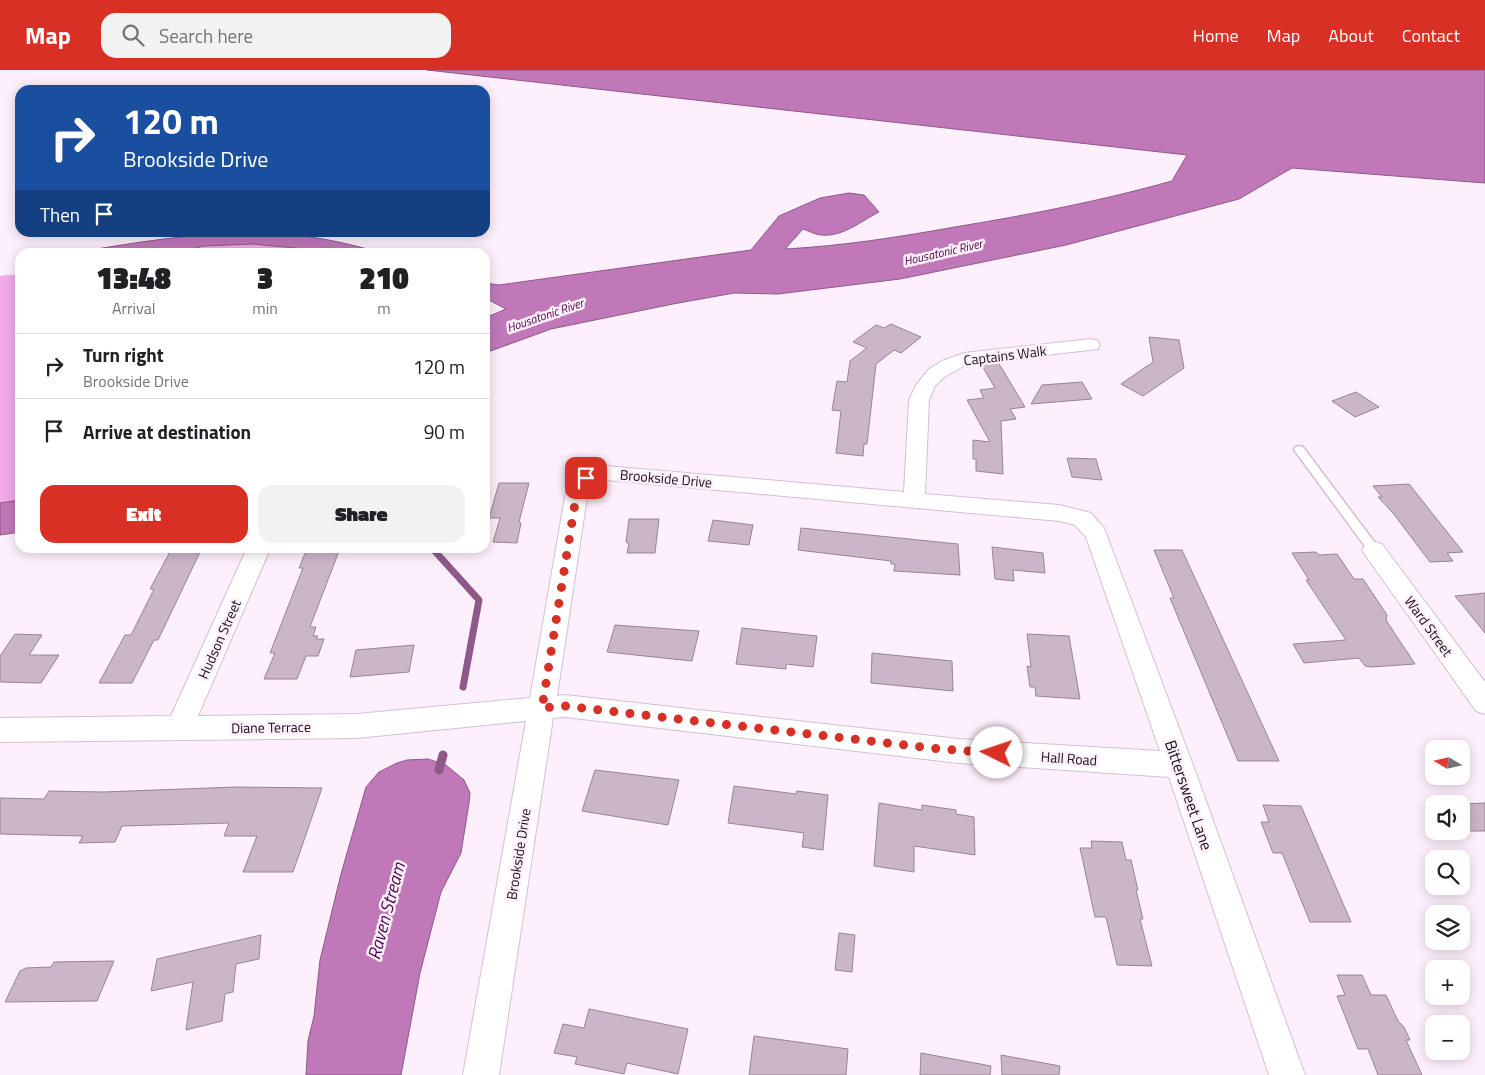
<!DOCTYPE html>
<html lang="en">
<head>
<meta charset="utf-8">
<style>
  body { margin:0; font-family:"Titillium Web",sans-serif; background:#f2f2f2; color:#202124; height:100vh; display:flex; flex-direction:column; font-size:19px; white-space:nowrap }
  * { box-sizing:border-box; margin:0 }
  p { font-size:16px; color:#757577 }
  .icon { flex:none; width:28px; height:28px; fill:none; stroke:currentColor; stroke-width:2; stroke-linecap:round; stroke-linejoin:round }
  .map { position:relative; flex:1; overflow:hidden }
  .side { position:absolute; left:15px; top:178px; width:475px; height:305px; display:flex; flex-direction:column; background:#fff; border-radius:15px; box-shadow:0 2px 12px #0003 }
  .side>* { flex:none }
  .guide { position:absolute; left:15px; top:15px; width:475px; height:152px; border-radius:15px; box-shadow:0 2px 12px #0003; background:#1a4fa0; color:#fff; overflow:hidden }
  .needle { width:32px; rotate:279deg }
  .buttons { position:absolute; left:1425px; top:670px; display:grid; gap:10px }
  .buttons a { display:grid; place-items:center; width:45px; height:45px; border-radius:10px; background:#fff; box-shadow:0 2px 12px #0003; font-size:25px }
  .pin { position:absolute; display:grid; place-items:center; width:42px; height:42px; color:#fff; margin:-21px; border-radius:10px; box-shadow:0 2px 8px #0006 }
  .me { position:absolute; width:55px; margin:-28px; rotate:274deg; stroke-linejoin:round; filter:drop-shadow(0 0 4px #0008) }
  .turn { display:flex; align-items:center; gap:18px; height:105px; padding:0 25px; font-size:22px }
  .turn .icon { width:65px; height:65px; stroke-width:2.5 }
  .turn b { display:block; font-size:35px; line-height:42px }
  .then { display:flex; align-items:center; height:48px; padding:0 25px; background:#0003; gap:10px; font-size:19px }
  .eta { display:flex; justify-content:space-evenly; align-items:center; height:85px; text-align:center }
  .eta b { font-size:30px; font-weight:800; line-height:35px }
  .cta { display:flex; gap:10px; margin-top:auto; padding:10px 25px }
  .cta a { flex:1; height:58px; border-radius:15px; background:#d93025; color:#fff; font-size:20px; font-weight:800; line-height:58px; text-align:center }
  .cta a+a { background:#f2f2f2; color:#202124 }
  ul { padding:0; list-style:none }
  li { display:flex; align-items:center; gap:15px; height:65px; padding:0 25px; border-top:1px solid #e0e0e0 }
  li div { flex:1 }
  li b { display:block; font-size:19px }
  li em { font-style:normal }
  header { display:flex; align-items:center; gap:30px; box-sizing:border-box; height:70px; padding:0 25px; background:#d93025; color:#fff }
  header strong { font-size:24px }
  nav { display:flex; gap:28px; margin-inline-start:auto; font-size:18px }
  .search { width:350px; height:45px; background:#f2f2f2; display:flex; align-items:center; gap:12px; box-sizing:border-box; padding:0 18px; border-radius:15px; color:#757577; font-size:19px }
  .map>svg:first-child { display:block }
</style>
</head>
<body>
<header>
<strong>Map</strong>
<div class="search"><svg class="icon" aria-label="search" viewBox="0 0 24 24"><circle cx="10" cy="10" r="6"/><path d="M15 15l6 6"/></svg>Search here</div>
<nav><a>Home</a><a>Map</a><a>About</a><a>Contact</a></nav>
</header>
<div class="map">
<svg width="1485" height="1005" viewBox="0 0 1485 1005">
  <rect width="100%" height="100%" fill="#fdeffb"/>
  <!-- green -->
  <g fill="#f2a9ea">
    <path d="M252 174 295 178 310 182H184L203 176Z"/>
    <path d="M20 204V430L0 433V206Z"/>
  </g>
  <!-- water -->
  <g fill="#c078b9" stroke="#8e5988">
    <path d="M427 0H1485V113L1292 98 1239 129 1066 175 900 209 778 224 734 223 673 234 551 259 485 283V248L506 239 485 228V213L499 215 751 180 779 146 820 128 849 123 864 125 879 142C861 151 843 167 822 165 816 165 809 161 803 159L785 179C842 176 899 167 955 157 1028 145 1101 131 1172 111L1187 85Z"/>
    <path d="M249 162C292 162 337 170 378 182H310L295 178 252 174 203 176 184 182H80C136 172 191 164 249 162Z"/>
    <path d="M20 430V462L0 465V433Z"/>
    <path d="M428 689 446 695 464 710 470 723 469 733 461 783 441 822 420 903 401 1005H306L308 971 314 946 320 890 341 804 366 717 379 702 397 693 407 690Z"/>
  </g>
  <g fill="none" stroke-linecap="round" stroke-linejoin="round">
    <!-- stream-far1 -->
    <path stroke="#8e5988" stroke-width="7" d="M432 478 479 530 463 617"/>
    <!-- stream -->
    <path stroke="#8e5988" stroke-width="9" d="M439 700 443 685"/>
  </g>
  <!-- building -->
  <g fill="#cbb5c8" stroke="#998496">
    <path d="M891 254 921 267 901 283 894 280 876 294 867 374H864L863 386 836 383 841 341 832 340 837 311 847 312 850 291 867 278 853 272 876 255 884 258Z"/>
    <path d="M1149 267 1179 270 1184 298 1143 326 1121 314 1153 292Z"/>
    <path d="M998 292 1025 337 1010 339 1016 349 1001 351 1003 404 976 401V389H973V370L990 372 967 330 984 328 980 320 995 318 981 294Z"/>
    <path d="M1082 312 1092 329 1031 334 1042 315Z"/>
    <path d="M1356 322 1379 337 1355 347 1332 331Z"/>
    <path d="M1067 388 1096 389 1102 410 1072 407Z"/>
    <path d="M499 413H529L519 452 521 453 517 473 493 472 500 448H489Z"/>
    <path d="M1409 414 1463 482 1447 483 1453 491 1430 492 1393 443 1378 427H1382L1373 416Z"/>
    <path d="M629 449H659L655 483H627L629 474 626 472Z"/>
    <path d="M713 450 753 455 749 475 708 471Z"/>
    <path d="M801 458 958 474 960 505 894 501 895 494H891V491L798 480Z"/>
    <path d="M992 477 1043 483 1045 503 1013 500 1014 511 995 509Z"/>
    <path d="M172 478H202L158 570H154L132 613H99L125 565H131L154 519H150Z"/>
    <path d="M1154 480H1182L1279 691H1238L1170 528H1174Z"/>
    <path d="M306 481H339L310 557H316L313 566H318L316 569H324L318 586H306L297 609H264L275 583H270L303 498H299Z"/>
    <path d="M1316 482 1319 485 1337 484 1354 509H1363L1387 545 1386 550 1415 594 1371 597 1365 596 1359 588 1304 593 1293 574 1346 570 1306 510H1309L1292 483Z"/>
    <path d="M1485 523V563L1455 526Z"/>
    <path d="M615 555 699 561 692 591 607 582Z"/>
    <path d="M742 558 817 566 813 597 786 594V599L736 594Z"/>
    <path d="M15 564 42 565 29 585H59L41 613 0 612V586Z"/>
    <path d="M1027 564 1069 566 1080 629 1036 626 1035 617H1030L1027 596 1031 597Z"/>
    <path d="M414 575 409 602 350 607 356 580Z"/>
    <path d="M872 583 952 591 953 621 871 613Z"/>
    <path d="M595 700 679 710 668 755 582 741Z"/>
    <path d="M734 716 796 724 797 721 828 725 823 780 802 777 804 763 728 753Z"/>
    <path d="M236 717 322 718 293 802H243L257 766H224L229 753 122 756 115 772 79 773 83 766 0 764V728L44 729 49 721 103 722Z"/>
    <path d="M879 733 922 740V735L956 740V744L974 747 975 785 914 776V802L874 796Z"/>
    <path d="M1485 733V761H1461V734Z"/>
    <path d="M1263 735 1301 736 1351 852H1310L1282 783H1273L1261 752H1269Z"/>
    <path d="M1091 771 1122 772 1126 790H1131L1138 820H1136L1143 849H1140L1152 896 1117 895 1106 847H1095L1080 778H1092Z"/>
    <path d="M839 863 855 865 852 902 835 900Z"/>
    <path d="M261 865 259 889 236 894 233 922 225 924 222 951 186 960 193 912 151 921 157 889Z"/>
    <path d="M114 891 97 931 5 932 20 901 26 898 51 897 54 892Z"/>
    <path d="M1337 905H1362L1371 925H1386L1398 951 1404 957 1410 970H1406L1422 1005H1378L1368 979H1358L1337 926 1345 925Z"/>
    <path d="M589 939 688 959 678 1004 627 993 624 1004 575 994 577 987 554 983 563 954 584 958Z"/>
    <path d="M754 966 848 979 846 1005H749Z"/>
    <path d="M921 983 991 996 990 1005H920Z"/>
    <path d="M1001 985 1060 996 1059 1005H1002Z"/>
  </g>
  <g fill="none" stroke-linecap="round" stroke-linejoin="round">
    <defs>
      <path id="service" d="M1299 376 1303 377 1378 477 1380 480 1378 483H1370L1295 381 1294 379 1295 377Z"/>
      <g id="minor">
        <path d="M1091 269 1098 271 1100 275 1098 279 967 294 943 308 935 316 929 330 925 424 1059 435 1091 443 1104 458 1193 695 1305 1005H1269L1169 707 959 693 565 647 553 648 499 1005H463L526 651 357 668 0 672V648L171 646 247 478 270 479 198 646 357 644 530 628 565 427C571 406 585 399 606 396L904 422 909 330 916 315 929 299 942 291 964 283ZM606 410 1059 451 1075 455 1086 467 1160 681 959 669 565 625 557 626 587 427C590 416 595 412 606 410Z"/>
        <path d="M1374 472 1382 474 1485 612V644L1476 641 1366 486 1362 480 1366 474Z"/>
      </g>
    </defs>
    <!-- service casing -->
    <use href="#service" stroke="#d5bfd2" stroke-width="3"/>
    <!-- minor casing -->
    <use href="#minor" stroke="#d5bfd2" stroke-width="2"/>
    <!-- service -->
    <use href="#service" fill="#fff" fill-rule="evenodd"/>
    <!-- minor -->
    <use href="#minor" fill="#fff" fill-rule="evenodd"/>
  </g>
  <g fill="none" stroke-linecap="round" stroke-linejoin="round">
    <!-- route -->
    <path stroke="#d93025" stroke-width="9" stroke-dasharray="0 16.2" d="M586 408 579 417 576 427 542 638 565 636 940 679 997 683"/>
  </g>
  <g text-anchor="middle" dominant-baseline="central" stroke-width="5" stroke-linejoin="round" paint-order="stroke">
    <!-- far-water labels -->
    <g font-size="12" font-style="italic" fill="#4a0647" stroke="#fdeffb">
      <text transform="translate(943 182) rotate(-13)">Housatonic River</text>
      <text transform="translate(545 245) rotate(-19)">Housatonic River</text>
    </g>
    <!-- street labels -->
    <g font-size="14" fill="#181017" stroke="#fdeffb">
      <text transform="translate(1005 285) rotate(-7)">Captains Walk</text>
      <text transform="translate(666 408) rotate(5)">Brookside Drive</text>
      <text transform="translate(1429 556) rotate(54)">Ward Street</text>
      <text transform="translate(219 569) rotate(-66)">Hudson Street</text>
      <text transform="translate(271 657) rotate(-1)">Diane Terrace</text>
      <text transform="translate(1069 688) rotate(4)">Hall Road</text>
      <text transform="translate(518 784) rotate(-81)">Brookside Drive</text>
    </g>
    <!-- near-street labels -->
    <g font-size="16" fill="#181017" stroke="#fdeffb">
      <text transform="translate(1189 725) rotate(71)">Bittersweet Lane</text>
    </g>
    <!-- near-water labels -->
    <g font-size="18" font-style="italic" fill="#4a0647" stroke="#fdeffb">
      <text transform="translate(386 841) rotate(-75)">Raven Stream</text>
    </g>
  </g>
</svg>
<div class="buttons">
<a><svg class="needle" viewBox="-14 -14 28 28"><path d="M0-13l5 13h-10z" fill="#e53935"/><path d="M0 13l5-13h-10z" fill="#757577"/></svg></a>
<a><svg class="icon" aria-label="sound" viewBox="0 0 24 24"><path d="M4 9h4l5-4v14l-5-4H4zM17 9q2 3 0 6"/></svg></a>
<a><svg class="icon" aria-label="search" viewBox="0 0 24 24"><circle cx="10" cy="10" r="6"/><path d="M15 15l6 6"/></svg></a>
<a><svg class="icon" aria-label="layers" viewBox="0 0 24 24"><path d="M12 4l9 5-9 5-9-5zM3 14l9 5 9-5"/></svg></a>
<a>+</a>
<a>−</a>
</div>
<div class="pin" style="left:586px;top:408px;background:#d93025"><svg class="icon" aria-label="arrive" viewBox="0 0 24 24"><path d="M6 21V4h12l-3 4 3 4H6"/></svg></div>
<svg class="me" style="left:997px;top:683px" viewBox="-20 -20 40 40"><circle r="19" fill="#fff"/><path d="M0-13L10 11 0 6-10 11z" fill="#d93025"/></svg>
<div class="guide">
<div class="turn"><svg class="icon" aria-label="right" viewBox="0 0 24 24"><path d="M7 20v-9h11M14 6l5 5-5 5"/></svg><div><b>120 m</b>Brookside Drive</div></div>
<div class="then">Then<svg class="icon" aria-label="arrive" viewBox="0 0 24 24"><path d="M6 21V4h12l-3 4 3 4H6"/></svg></div>
</div>
<section class="side">
<div class="eta">
<div><b>13:48</b><p>Arrival</p></div>
<div><b>3</b><p>min</p></div>
<div><b>210</b><p>m</p></div>
</div>
<ul>
<li><svg class="icon" aria-label="right" viewBox="0 0 24 24"><path d="M7 20v-9h11M14 6l5 5-5 5"/></svg><div><b>Turn right</b><p>Brookside Drive</p></div><em>120 m</em></li>
<li><svg class="icon" aria-label="arrive" viewBox="0 0 24 24"><path d="M6 21V4h12l-3 4 3 4H6"/></svg><div><b>Arrive at destination</b></div><em>90 m</em></li>
</ul>
<div class="cta"><a>Exit</a><a>Share</a></div>
</section>
</div>
</body>
</html>
